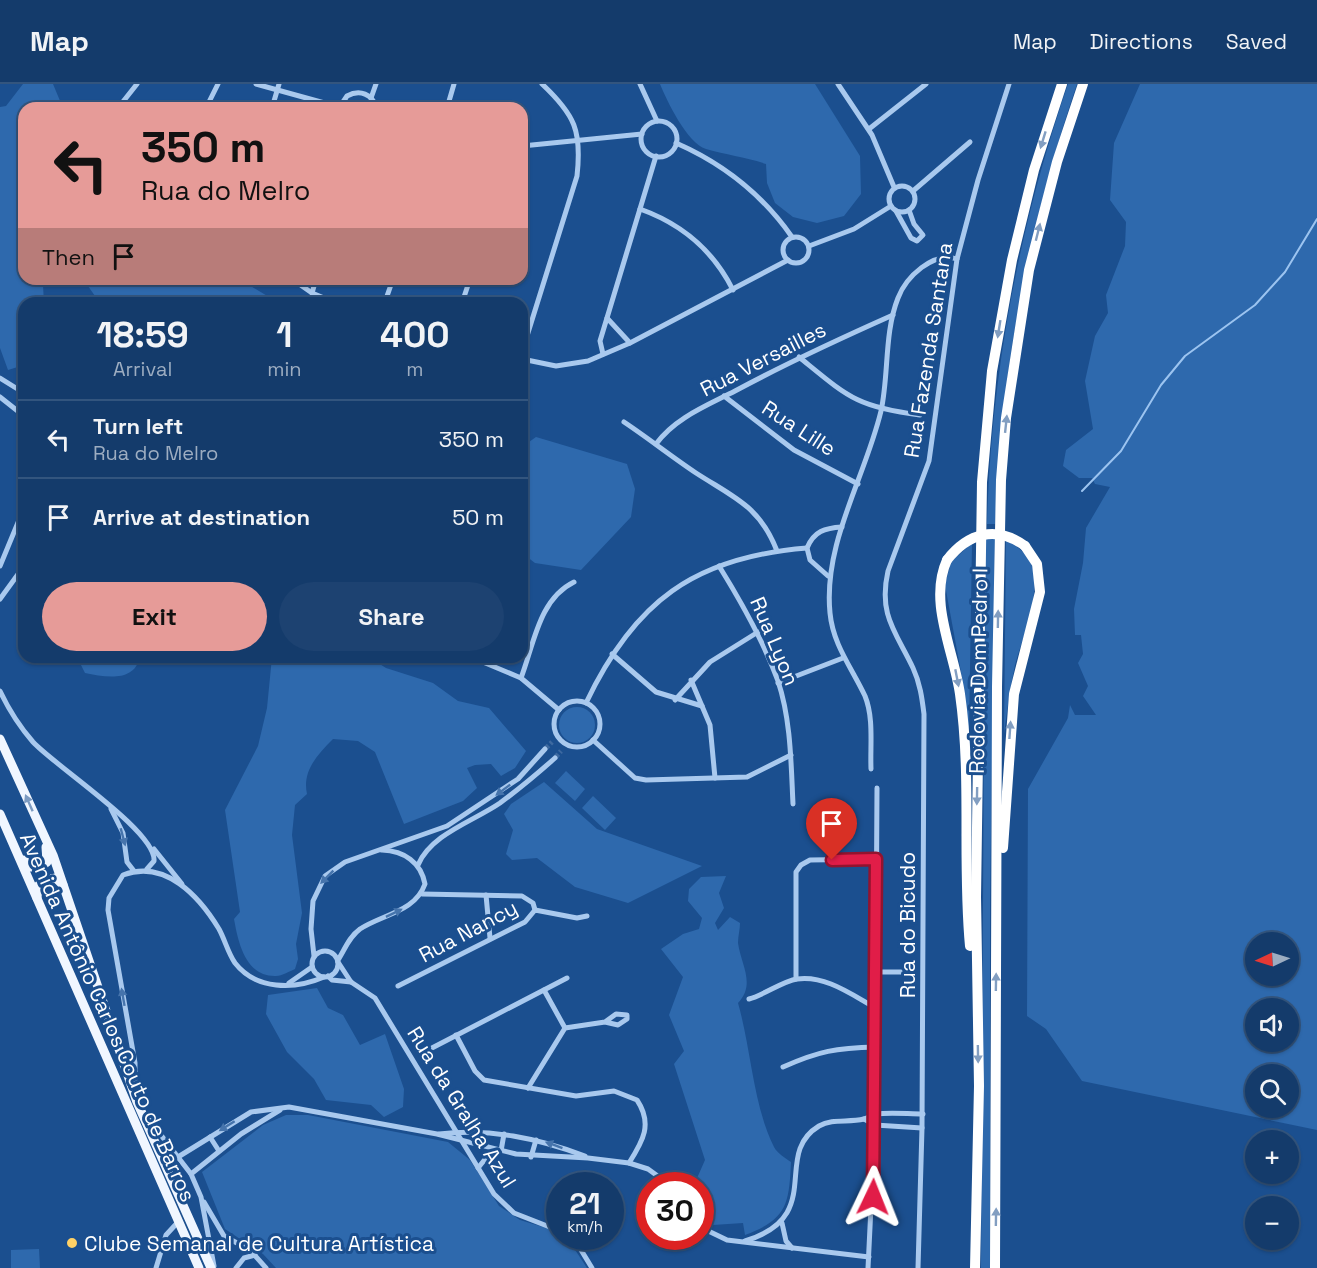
<!DOCTYPE html>
<html lang="en">
<head>
<meta charset="utf-8">
<style>
  body { margin:0; font-family:"Space Grotesk",sans-serif; background:#1d4271; color:#f1f3f6; height:100vh; display:flex; flex-direction:column; font-size:22px; white-space:nowrap }
  * { box-sizing:border-box; margin:0 }
  p { font-size:20px; color:#9dadc1 }
  .icon { flex:none; width:33px; height:33px; fill:none; stroke:currentColor; stroke-width:2; stroke-linecap:round; stroke-linejoin:round }
  .map { position:relative; flex:1; overflow:hidden }
  .drawer { position:absolute; left:18px; top:213px; width:510px; height:366px; display:flex; flex-direction:column; background:#143b6b; border-radius:18px; box-shadow:0 2px 4px #0004,0 0 0 2px #33557e }
  .drawer>* { flex:none }
  .top-card { position:absolute; left:18px; top:18px; width:510px; height:183px; border-radius:18px; box-shadow:0 2px 4px #0004,0 0 0 2px #33557e; background:#e69b98; color:#111; overflow:hidden }
  .needle { width:39px; rotate:266deg }
  .fabs { position:absolute; left:1245px; top:848px; display:grid; gap:12px }
  .fabs a { display:grid; place-items:center; width:54px; height:54px; border-radius:50%; background:#143b6b; box-shadow:0 2px 4px #0004,0 0 0 2px #33557e; font-size:30px }
  .speed { position:absolute; left:546px; top:1088px; display:flex; gap:12px; font-size:30px; font-weight:700; text-align:center }
  .speed>* { display:grid; place-content:center; width:78px; height:78px; border-radius:50%; background:#143b6b; box-shadow:0 2px 4px #0004,0 0 0 2px #33557e; line-height:1 }
  .speed small { font-size:15px; font-weight:400 }
  .speed .limit { border:9px solid #d22; background:#fff; color:#111 }
  .pin { position:absolute; display:grid; place-items:center; width:51px; height:51px; color:#fff; margin:-62px -26px; border-radius:50% 50% 50% 0; rotate:-45deg; box-shadow:0 0 6px #0007 }
  .pin .icon { rotate:45deg }
  .me { position:absolute; width:66px; margin:-33px; rotate:2deg; stroke-linejoin:round; filter:drop-shadow(0 0 4px #0008) }
  .turn { display:flex; align-items:center; gap:21px; height:126px; padding:0 24px; font-size:27px }
  .turn .icon { width:78px; height:78px; stroke-width:2.5 }
  .turn b { display:block; font-size:42px; line-height:51px }
  .then { display:flex; align-items:center; height:57px; padding:0 24px; background:#0003; gap:12px; font-size:22px }
  .eta { display:flex; justify-content:space-evenly; align-items:center; height:102px; text-align:center }
  .eta b { font-size:36px; font-weight:600; line-height:42px }
  .primary-button { display:flex; gap:12px; margin-top:auto; padding:12px 24px }
  .primary-button a { flex:1; height:69px; border-radius:36px; background:#e69b98; color:#111; font-size:24px; font-weight:600; line-height:69px; text-align:center }
  .primary-button a+a { background:#1d4271; color:#f1f3f6 }
  ul { padding:0; list-style:none }
  li { display:flex; align-items:center; gap:18px; height:78px; padding:0 24px; border-top:2px solid #33557e }
  li div { flex:1 }
  li b { display:block; font-size:22px }
  li em { font-style:normal }
  header { display:flex; align-items:center; gap:36px; box-sizing:border-box; height:84px; padding:0 30px; background:#143b6b; border-bottom:2px solid #33557e }
  header strong { font-size:28px }
  nav { display:flex; gap:33px; margin-inline-start:auto; font-size:21px }
  .map>svg:first-child { display:block }
</style>
</head>
<body>
<header>
<strong>Map</strong>
<nav><a>Map</a><a>Directions</a><a>Saved</a></nav>
</header>
<div class="map">
<svg width="1317" height="1184" viewBox="0 0 1317 1184">
  <rect width="100%" height="100%" fill="#1b4f8f"/>
  <!-- green -->
  <g fill="#2e69ad" fill-rule="evenodd">
    <path d="M23 0H53L63 24H24V195H58L43 201 44 219H24V281L8 286 0 264V23L6 22Z"/>
    <path d="M660 0H815L860 72 861 110 844 132 817 139 793 133 775 119 767 99 766 80C746 73 726 71 706 65 687 59 667 17 660 0Z"/>
    <path d="M1068 0H1077C1044 97 1020 197 1007 298 1000 345 999 393 995 440H987C991 289 1019 143 1068 0Z"/>
    <path d="M1140 0H1317V1046L1082 997 1046 945 1027 932 1028 705 1068 634 1070 621 1075 631H1096L1083 612 1088 602 1078 579 1083 570 1081 551H1075L1074 525 1083 479 1086 444 1110 403 1095 400 1092 394H1079L1063 382 1066 366 1093 345 1085 297 1095 252 1108 229 1106 211 1125 162 1126 138 1110 116 1114 59ZM1256 858H1288V891H1256ZM1256 924H1288V957H1256ZM1256 990H1288V1023H1256Z"/>
    <path d="M83 195H239L279 219H95V212Z"/>
    <path d="M536 353 627 380 635 405 631 433 581 486 535 479 522 469V363Z"/>
    <path d="M995 454 990 822V1184H981L985 455Z"/>
    <path d="M1006 456C1018 463 1030 471 1033 486 1039 518 1023 551 1015 581 1010 604 1007 627 1004 650Z"/>
    <path d="M972 459 969 647 967 649 961 588 945 501 951 478Z"/>
    <path d="M85 573H140C134 599 105 593 85 589L80 579Z"/>
    <path d="M272 573H369L386 584 433 599 458 617 489 624 526 667 515 684 501 692 491 680 475 681 467 684 477 704 463 717 404 740 375 668 358 657 333 655C317 671 302 687 307 710L295 721 292 751 302 829 296 860 298 875 295 885C290 887 282 892 276 892 245 893 238 857 234 835L240 828 225 726 258 662 267 624Z"/>
    <circle cx="577" cy="641" r="18"/>
    <path d="M566 687 585 705 575 717 555 699Z"/>
    <path d="M544 698 597 745 702 782 628 819 575 803 537 774 512 776 506 770 513 746 504 730 511 720Z"/>
    <path d="M593 712 616 734 605 746 582 724Z"/>
    <path d="M726 792 719 809 724 824 715 839 718 846 730 833 740 839C740 845 738 852 738 859 741 881 756 900 738 919 751 964 753 1021 774 1063 777 1069 785 1074 791 1078 789 1121 787 1135 745 1151L743 1139 713 1141 701 1135 700 1101H694L705 1076 674 980 684 967 669 931 683 893 661 865 683 850 699 845 702 834 688 817 689 805 701 793Z"/>
    <path d="M317 904 328 924 343 931 360 961 385 950 404 1005 403 1023 384 1033 371 1021 326 1016 314 995 287 968 266 930 268 911Z"/>
    <path d="M286 1031H308L448 1058 470 1076 499 1122 520 1136 553 1146 560 1152 568 1155 587 1184H276L263 1170 225 1145 202 1088 263 1041Z"/>
    <path d="M39 1165 40 1184H11V1166Z"/>
  </g>
  <g fill="none" stroke-linecap="round" stroke-linejoin="round">
    <!-- stream -->
    <path stroke="#9cc4f0" stroke-width="2" d="M1082 407 1121 367 1161 301 1185 272 1255 221 1285 188 1317 135"/>
    <!-- street-tunnel -->
    <g stroke="#3d69a0" stroke-width="5" stroke-dasharray="5 2.5" stroke-linecap="butt">
      <path d="M545 665 552 658"/>
      <path d="M555 674 561 667"/>
    </g>
    <!-- street -->
    <g stroke="#a9c9ee" stroke-width="5">
      <path d="M256 0 339 23"/>
      <path d="M640 0 657 37"/>
      <path d="M838 0 872 51 894 103"/>
      <path d="M371 14 376 0"/>
      <path d="M118 24 137 0"/>
      <path d="M206 24 218 0"/>
      <path d="M272 24 279 0"/>
      <path d="M339 24 347 12C360 5 372 10 377 24"/>
      <path d="M447 24 454 0"/>
      <circle cx="659" cy="55" r="18"/>
      <path d="M869 45 926 0"/>
      <path d="M676 59C724 80 762 110 792 153"/>
      <path d="M522 62 642 50"/>
      <circle cx="902" cy="115" r="13"/>
      <path d="M913 107 970 58"/>
      <path d="M640 125C682 140 713 166 733 206"/>
      <path d="M896 127 911 154 917 157 923 151 914 140 909 126"/>
      <circle cx="796" cy="166" r="13"/>
      <path d="M809 162 854 145 891 122"/>
      <path d="M292 195 312 209 336 219"/>
      <path d="M312 209 316 195"/>
      <path d="M386 215 393 195"/>
      <path d="M376 219 383 214 393 219"/>
      <path d="M462 219 470 195"/>
      <path d="M607 234 630 259"/>
      <path d="M522 268 577 92C582 47 575 31 542 0"/>
      <path d="M603 270 600 257 656 72"/>
      <path d="M799 273C847 312 856 323 920 331"/>
      <path d="M522 275 556 282 588 277 630 259 788 176"/>
      <path d="M0 294 24 309"/>
      <path d="M724 312 794 366 858 400"/>
      <path d="M0 313 24 332"/>
      <path d="M624 338C648 354 672 373 696 389 733 413 760 422 777 467"/>
      <path d="M656 360C675 334 706 322 735 307 787 279 839 255 893 231"/>
      <path d="M0 482 24 424"/>
      <path d="M719 482C742 519 763 556 778 597 791 636 791 680 793 720"/>
      <path d="M828 492 810 476 807 464C814 447 825 444 842 443"/>
      <path d="M0 515 24 482"/>
      <path d="M612 570 656 608 702 622"/>
      <path d="M471 573 521 594 559 626"/>
      <path d="M521 594C534 560 539 515 574 498"/>
      <path d="M691 596 710 641 715 694"/>
      <path d="M778 599 843 574"/>
      <path d="M0 607C8 624 20 643 33 658 55 682 157 748 154 777L147 785"/>
      <path d="M675 616 710 578 758 548"/>
      <circle cx="577" cy="640" r="23"/>
      <path d="M586 619C634 518 694 473 807 464"/>
      <path d="M593 656 635 694 646 696 747 693 791 671"/>
      <path d="M871 685C870 662 874 634 865 612 852 584 833 561 830 529 823 459 865 394 881 327 889 291 884 249 898 214 906 193 933 167 957 175"/>
      <path d="M111 725 123 749 127 778 134 787"/>
      <path d="M154 765 182 800"/>
      <path d="M418 781C431 750 474 737 500 719 519 705 537 690 555 674"/>
      <path d="M422 810 522 812 533 819 535 826"/>
      <path d="M486 811 490 854"/>
      <circle cx="325" cy="880" r="13"/>
      <path d="M314 872 311 845 313 817 325 792 345 778 447 742 518 695 545 665"/>
      <path d="M338 876C345 865 349 853 360 845 383 830 415 828 425 800 421 778 404 767 382 766"/>
      <path d="M338 878 351 898 375 914 494 1110 514 1129 560 1147"/>
      <path d="M877 888H908"/>
      <path d="M328 892 332 896 351 898"/>
      <path d="M796 895V788L801 781 810 776 876 775"/>
      <path d="M289 899 312 883"/>
      <path d="M398 902 525 838 535 826 577 834 587 832"/>
      <path d="M544 906 565 944"/>
      <path d="M749 915C764 911 783 897 797 895 826 891 852 911 876 924"/>
      <path d="M456 951 475 987 484 996 576 1012 614 1007 637 1016C653 1040 643 1057 629 1079"/>
      <path d="M430 965 567 894"/>
      <path d="M783 983C819 967 836 964 876 963"/>
      <path d="M528 1004 565 944 605 938 618 941 627 935V931L616 930 605 938"/>
      <path d="M135 1005V979L108 826 109 814 123 791C165 775 199 812 219 845 225 856 228 869 235 879 256 906 294 906 324 893"/>
      <path d="M147 1033 191 1090 201 1113 214 1182"/>
      <path d="M864 1035 875 1041 922 1044"/>
      <path d="M439 1050C490 1044 537 1054 585 1072"/>
      <path d="M210 1053 219 1067"/>
      <path d="M178 1073 251 1028 289 1023 437 1050 516 1070 588 1074 629 1079 648 1085 670 1101"/>
      <path d="M531 1073 536 1056"/>
      <path d="M478 1084 486 1074 501 1067 504 1050"/>
      <path d="M191 1090 241 1050 280 1026"/>
      <path d="M204 1118 224 1152 250 1166 266 1184"/>
      <path d="M782 1139 786 1157 792 1164"/>
      <path d="M700 1143 727 1156 869 1173"/>
      <path d="M568 1152 578 1161 592 1184"/>
      <path d="M745 1157C827 1132 771 1071 819 1042 833 1034 848 1039 864 1035 868 1034 872 1031 876 1030 891 1028 908 1030 923 1030"/>
      <path d="M156 1184 166 1151 178 1138"/>
      <path d="M236 1184 244 1174 255 1171"/>
      <path d="M868 1184 875 1041 877 704"/>
      <path d="M918 1184 922 1044 924 630C922 614 920 599 913 584 896 548 878 531 888 487L929 377 957 175 978 96 1009 0"/>
    </g>
    <!-- primary -->
    <g stroke="#f0f6ff" stroke-width="9">
      <path d="M0 655 53 771 137 1018 211 1184"/>
      <path d="M0 730 199 1184"/>
      <path d="M24 776 30 783H40L47 778 46 763"/>
      <path d="M37 814 38 802 44 796 56 794 63 801"/>
    </g>
    <!-- highway -->
    <g stroke="#fff" stroke-width="10">
      <path d="M947 476C928 518 954 567 960 610 972 693 962 778 970 862"/>
      <path d="M1003 764 1014 610 1040 508 1037 480 1025 462"/>
      <path d="M975 1184 979 1002 976 813 982 398 992 287 1012 176 1034 86 1062 0"/>
      <path d="M995 1184 997 603 1001 396 1006 334 1029 186 1057 78 1083 0"/>
    </g>
    <!-- highway-bridge -->
    <path stroke="#fff" stroke-width="10" d="M947 476C968 449 996 441 1025 462"/>
  </g>
  <!-- one-way arrows -->
  <defs><path id="oneway-solid" d="M-6-.8H1V-3.2L6.5 0L1 3.2V.8H-6Z" transform="scale(1.5)"/></defs>
  <g fill="#829ec1">
    <use href="#oneway-solid" transform="translate(1043 56) rotate(107)"/>
    <use href="#oneway-solid" transform="translate(1038 148) rotate(-76)"/>
    <use href="#oneway-solid" transform="translate(999 245) rotate(99)"/>
    <use href="#oneway-solid" transform="translate(1006 340) rotate(-84)"/>
    <use href="#oneway-solid" transform="translate(998 535) rotate(-89)"/>
    <use href="#oneway-solid" transform="translate(957 594) rotate(79)"/>
    <use href="#oneway-solid" transform="translate(1010 646) rotate(-86)"/>
    <use href="#oneway-solid" transform="translate(977 712) rotate(91)"/>
    <use href="#oneway-solid" transform="translate(996 898) rotate(-89)"/>
    <use href="#oneway-solid" transform="translate(978 970) rotate(89)"/>
    <use href="#oneway-solid" transform="translate(996 1133) rotate(-89)"/>
  </g>
  <g fill="#4674ac">
    <use href="#oneway-solid" transform="translate(503 706) rotate(143)"/>
    <use href="#oneway-solid" transform="translate(123 753) rotate(75)"/>
    <use href="#oneway-solid" transform="translate(327 793) rotate(135)"/>
    <use href="#oneway-solid" transform="translate(394 829) rotate(-26)"/>
    <use href="#oneway-solid" transform="translate(123 913) rotate(-100)"/>
    <use href="#oneway-solid" transform="translate(227 1042) rotate(148)"/>
    <use href="#oneway-solid" transform="translate(554 1061) rotate(-160)"/>
  </g>
  <use fill="#7b9ac1" href="#oneway-solid" transform="translate(29 719) rotate(-114)"/>
  <g fill="none" stroke-linecap="round" stroke-linejoin="round">
    <defs>
      <path id="route" d="M832 776 876 775 873 1113"/>
    </defs>
    <!-- route casing -->
    <use href="#route" stroke="#92132f" stroke-width="15"/>
    <!-- route -->
    <use href="#route" stroke="#e11d48" stroke-width="10"/>
  </g>
  <!-- markers -->
  <circle fill="#ffd166" stroke="#1b4f8f" stroke-width="2" cx="72" cy="1159" r="6"/>
  <g text-anchor="middle" dominant-baseline="central" stroke-width="6" stroke-linejoin="round" paint-order="stroke">
    <!-- street labels -->
    <g font-size="21" fill="#fff" stroke="#1b4f8f">
      <text transform="translate(928 266) rotate(-81)">Rua Fazenda Santana</text>
      <text transform="translate(763 275) rotate(-27)">Rua Versailles</text>
      <text transform="translate(799 344) rotate(33)">Rua Lille</text>
      <text transform="translate(775 557) rotate(67)">Rua Lyon</text>
      <text transform="translate(978 587) rotate(-89)">Rodovia Dom Pedro I</text>
      <text transform="translate(907 841) rotate(-90)">Rua do Bicudo</text>
      <text transform="translate(468 847) rotate(-28)">Rua Nancy</text>
      <text transform="translate(108 933) rotate(66)">Avenida Antônio Carlos Couto de Barros</text>
      <text transform="translate(462 1023) rotate(58)">Rua da Gralha Azul</text>
    </g>
    <!-- poi labels -->
    <g font-size="21" fill="#fff" stroke="#1b4f8f" text-anchor="start">
      <text x="84" y="1159">Clube Semanal de Cultura Artística</text>
    </g>
  </g>
</svg>
<div class="fabs">
<a><svg class="needle" viewBox="-14 -14 28 28"><path d="M0-13l5 13h-10z" fill="#e53935"/><path d="M0 13l5-13h-10z" fill="#9dadc1"/></svg></a>
<a><svg class="icon" aria-label="sound" viewBox="0 0 24 24"><path d="M4 9h4l5-4v14l-5-4H4zM17 9q2 3 0 6"/></svg></a>
<a><svg class="icon" aria-label="search" viewBox="0 0 24 24"><circle cx="10" cy="10" r="6"/><path d="M15 15l6 6"/></svg></a>
<a>+</a>
<a>−</a>
</div>
<div class="speed"><div>21<small>km/h</small></div><div class="limit">30</div></div>
<div class="pin" style="left:832px;top:776px;background:#d93025"><svg class="icon" aria-label="arrive" viewBox="0 0 24 24"><path d="M6 21V4h12l-3 4 3 4H6"/></svg></div>
<svg class="me" style="left:873px;top:1113px" viewBox="-20 -20 40 40"><path d="M0-17L14 15 0 8-14 15z" fill="#e11d48" stroke="#fff" stroke-width="4"/></svg>
<div class="top-card">
<div class="turn"><svg class="icon" aria-label="left" viewBox="0 0 24 24"><path d="M17 20v-9H6M10 6l-5 5 5 5"/></svg><div><b>350 m</b>Rua do Melro</div></div>
<div class="then">Then<svg class="icon" aria-label="arrive" viewBox="0 0 24 24"><path d="M6 21V4h12l-3 4 3 4H6"/></svg></div>
</div>
<section class="drawer">
<div class="eta">
<div><b>18:59</b><p>Arrival</p></div>
<div><b>1</b><p>min</p></div>
<div><b>400</b><p>m</p></div>
</div>
<ul>
<li><svg class="icon" aria-label="left" viewBox="0 0 24 24"><path d="M17 20v-9H6M10 6l-5 5 5 5"/></svg><div><b>Turn left</b><p>Rua do Melro</p></div><em>350 m</em></li>
<li><svg class="icon" aria-label="arrive" viewBox="0 0 24 24"><path d="M6 21V4h12l-3 4 3 4H6"/></svg><div><b>Arrive at destination</b></div><em>50 m</em></li>
</ul>
<div class="primary-button"><a>Exit</a><a>Share</a></div>
</section>
</div>
</body>
</html>
